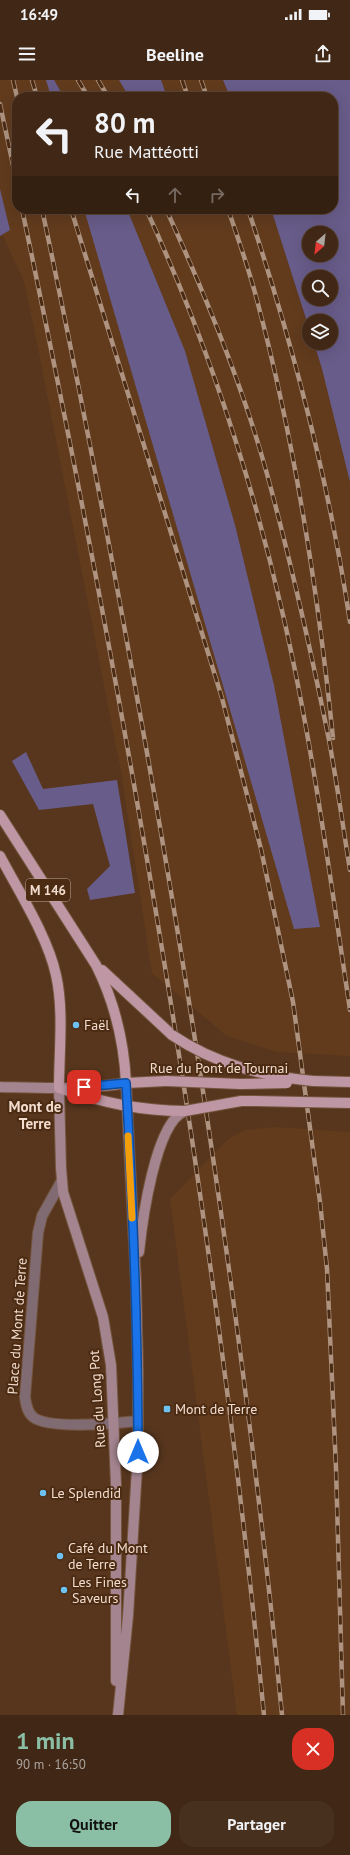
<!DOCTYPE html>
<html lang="fr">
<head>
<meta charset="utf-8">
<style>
  body { margin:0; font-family:"PT Sans",sans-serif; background:#48301f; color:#f1f3f6; height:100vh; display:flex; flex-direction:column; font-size:15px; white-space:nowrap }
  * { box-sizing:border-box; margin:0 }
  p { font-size:13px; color:#aea6a1 }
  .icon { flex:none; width:22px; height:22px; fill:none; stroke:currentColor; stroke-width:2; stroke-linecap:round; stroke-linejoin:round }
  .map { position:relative; height:1635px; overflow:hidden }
  .drawer { display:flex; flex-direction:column; background:#412816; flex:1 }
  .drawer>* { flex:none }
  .banner { position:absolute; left:12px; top:12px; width:326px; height:122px; border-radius:16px; box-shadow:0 4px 16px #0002,0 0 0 1px #5a4435; background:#412816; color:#f1f3f6; overflow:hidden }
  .needle { width:26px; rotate:208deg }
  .fabs { position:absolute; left:302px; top:146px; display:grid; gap:8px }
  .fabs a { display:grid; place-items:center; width:36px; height:36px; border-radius:50%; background:#412816; box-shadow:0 4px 16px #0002,0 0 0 1px #5a4435; font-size:20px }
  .pin { position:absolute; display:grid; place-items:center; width:34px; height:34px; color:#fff; margin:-17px; border-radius:8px; box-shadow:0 2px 6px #0006 }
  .me { position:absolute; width:44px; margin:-22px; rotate:0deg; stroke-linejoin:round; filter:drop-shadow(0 0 3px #0008) }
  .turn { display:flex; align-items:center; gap:14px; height:84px; padding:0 16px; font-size:18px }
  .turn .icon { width:52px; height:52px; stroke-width:2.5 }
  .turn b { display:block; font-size:28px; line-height:34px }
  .lanes { display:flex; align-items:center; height:38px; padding:0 16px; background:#0003; justify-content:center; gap:20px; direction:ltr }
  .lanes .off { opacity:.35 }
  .round { display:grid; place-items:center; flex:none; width:42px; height:42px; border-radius:16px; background:#48301f }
  .overview { display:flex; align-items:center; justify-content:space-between; height:68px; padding:0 16px }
  h1 { font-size:24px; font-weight:600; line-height:30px; color:#8abfa5 }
  .cta { display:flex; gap:8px; margin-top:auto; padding:8px 16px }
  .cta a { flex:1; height:46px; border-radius:16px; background:#8abfa5; color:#111; font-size:16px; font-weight:600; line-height:46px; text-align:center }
  .cta a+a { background:#48301f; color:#f1f3f6 }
  .status { display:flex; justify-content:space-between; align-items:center; height:28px; padding:0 20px; background:#412816; direction:ltr }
  .status svg { height:11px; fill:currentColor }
  header { display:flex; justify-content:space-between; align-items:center; height:52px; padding:0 16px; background:#412816; font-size:18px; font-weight:600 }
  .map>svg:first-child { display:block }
</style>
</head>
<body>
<div class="status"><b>16:49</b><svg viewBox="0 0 49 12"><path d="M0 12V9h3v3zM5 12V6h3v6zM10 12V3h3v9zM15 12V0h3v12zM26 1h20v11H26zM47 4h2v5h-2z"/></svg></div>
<header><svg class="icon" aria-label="menu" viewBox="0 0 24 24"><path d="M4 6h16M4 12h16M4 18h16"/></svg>Beeline<svg class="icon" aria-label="share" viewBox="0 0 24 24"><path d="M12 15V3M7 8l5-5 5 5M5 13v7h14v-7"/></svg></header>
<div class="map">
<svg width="350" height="1635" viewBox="0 0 350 1635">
  <rect width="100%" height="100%" fill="#57361d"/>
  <!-- built -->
  <g fill="#623b1d">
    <path d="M0 0H223L230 17H17V129H271L309 248V263H314L322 289 350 402V976L277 972 227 956 152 893 121 692 36 258 24 201 0 150Z"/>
    <path d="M275 1047 350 1052V1635H237L170 1119 227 1060 245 1050Z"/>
  </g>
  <!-- green -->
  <g fill="#685c8a" fill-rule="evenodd">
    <path d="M46 0H54L64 17H51Z"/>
    <path d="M119 0H161L167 17H129Z"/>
    <path d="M223 0H350V402L322 289 314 263H331V241H309V248L271 129H333V17H230ZM309 153H331V175H309ZM309 197H331V219H309Z"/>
    <path d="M0 109 10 150 0 156Z"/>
    <path d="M84 129H127L185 271 235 445 274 605 320 847 294 849Z"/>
    <path d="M26 672 43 709 117 700 135 813 90 820 87 809 110 786 93 724 39 730 12 681Z"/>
  </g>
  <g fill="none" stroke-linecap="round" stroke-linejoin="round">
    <defs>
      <path id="street" d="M61 1102 42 1136 38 1153 25 1317C26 1324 27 1332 33 1337 49 1350 117 1343 138 1341"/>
      <g id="secondary">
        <path d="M0 1007C42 1008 84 1010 126 1003L136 1204 138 1293V1372L128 1536 118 1635"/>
        <path d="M59 1008 61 1088 63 1112 103 1237 111 1285 116 1405V1601"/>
        <path d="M139 1172C142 1143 155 1042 185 1031"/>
      </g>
      <g id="primary">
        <path d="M0 735 96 885C115 923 124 960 126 1003L166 1001"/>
        <path d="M0 776C18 810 48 857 56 895 64 930 59 972 59 1008 101 1022 140 1031 185 1031"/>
        <path d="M102 890 172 955"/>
        <path d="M313 1001 350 1002"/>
      </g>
    </defs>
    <!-- street casing -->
    <use href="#street" stroke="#73543d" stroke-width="12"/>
    <!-- secondary casing -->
    <use href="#secondary" stroke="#73543d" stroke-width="12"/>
    <!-- primary casing -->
    <use href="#primary" stroke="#73543d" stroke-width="12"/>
    <!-- street -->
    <use href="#street" stroke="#806b72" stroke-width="10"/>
    <!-- secondary -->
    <use href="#secondary" stroke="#a3848f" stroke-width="10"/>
    <!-- primary -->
    <use href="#primary" stroke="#be96a4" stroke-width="10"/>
    <defs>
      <g id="rail">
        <path d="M13 0 17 17"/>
        <path d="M32 0 37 17"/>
        <path d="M78 0 88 17"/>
        <path d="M98 0 108 17"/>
        <path d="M182 0 188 17"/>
        <path d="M201 0 207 17"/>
        <path d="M0 24 17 104"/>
        <path d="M22 129C127 626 214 1129 264 1635"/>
        <path d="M42 129C75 284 105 440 133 595 196 940 248 1287 282 1635"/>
        <path d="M71 129 222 618 261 769 293 922 320 1122 327 1189 336 1388 343 1635"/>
        <path d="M146 129C206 259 251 395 283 535 313 665 330 798 350 930"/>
        <path d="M166 129C205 214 242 303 267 394 291 482 311 571 329 660 337 703 343 747 350 790"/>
        <path d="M228 129C239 161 250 192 258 224 296 367 318 512 333 658"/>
        <path d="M248 129C293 264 329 401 350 542"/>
      </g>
    </defs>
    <!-- rail casing -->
    <use href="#rail" stroke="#ad9380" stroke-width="4.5"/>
    <!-- rail -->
    <use href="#rail" stroke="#4c2b13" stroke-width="3" stroke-dasharray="9" stroke-linecap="butt"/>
    <defs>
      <g id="primary-bridge">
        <path d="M172 955C215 984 262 996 313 1001"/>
        <path d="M166 1001 240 1004 287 1003"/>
        <path d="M185 1031 241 1021H255L350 1023"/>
      </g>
    </defs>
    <!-- primary-bridge casing -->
    <use href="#primary-bridge" stroke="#73543d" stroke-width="12" stroke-linecap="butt"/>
    <!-- primary-bridge -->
    <use href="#primary-bridge" stroke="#be96a4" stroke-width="10"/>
  </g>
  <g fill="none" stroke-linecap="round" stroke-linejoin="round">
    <defs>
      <path id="route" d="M84 1007 126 1003C133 1126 138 1249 138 1372"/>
    </defs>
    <!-- route casing -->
    <use href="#route" stroke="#114b97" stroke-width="10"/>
    <!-- route -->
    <use href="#route" stroke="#1a73e8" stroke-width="7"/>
    <!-- slow -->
    <path stroke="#f59e0b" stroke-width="7" d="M128 1056 132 1138"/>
  </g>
  <!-- markers -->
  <g fill="#6dc2f3" stroke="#4c2b13" stroke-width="1.5">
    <circle cx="76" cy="945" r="4"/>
    <rect x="163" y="1325" width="8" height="8" rx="2"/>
    <circle cx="43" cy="1413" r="4"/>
    <circle cx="60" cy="1476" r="4"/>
    <circle cx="64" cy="1510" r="4"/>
  </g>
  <g text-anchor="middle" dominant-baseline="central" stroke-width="4" stroke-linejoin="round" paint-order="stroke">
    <!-- shield labels -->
    <rect fill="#4c2b13" stroke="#c0a796" stroke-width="1" x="26" y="799" width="44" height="22" rx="3"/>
    <g font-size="13" font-weight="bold" fill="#f1dcce">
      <text x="48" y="810">M 146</text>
    </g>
    <!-- poi labels -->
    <g font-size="14" fill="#f1dcce" stroke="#4c2b13" text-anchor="start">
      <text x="84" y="945">Faël</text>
      <text x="175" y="1329">Mont de Terre</text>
      <text x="51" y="1413">Le Splendid</text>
      <text x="68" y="1468">Café du Mont<tspan x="68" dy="16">de Terre</tspan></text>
      <text x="72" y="1502">Les Fines<tspan x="72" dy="16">Saveurs</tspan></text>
    </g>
    <!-- street labels -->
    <g font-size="14" fill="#f1dcce" stroke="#4c2b13">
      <text x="219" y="988">Rue du Pont de Tournai</text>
      <text transform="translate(17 1246) rotate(-86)">Place du Mont de Terre</text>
      <text transform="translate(97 1319) rotate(-94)">Rue du Long Pot</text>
    </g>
    <!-- neighbourhood labels -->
    <g font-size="15" font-weight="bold" fill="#f1dcce" stroke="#4c2b13">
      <text x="35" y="1026">Mont de<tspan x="35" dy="17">Terre</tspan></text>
    </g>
  </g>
</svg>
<div class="fabs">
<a><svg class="needle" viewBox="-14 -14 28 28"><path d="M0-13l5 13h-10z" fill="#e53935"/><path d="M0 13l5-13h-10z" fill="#aea6a1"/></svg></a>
<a><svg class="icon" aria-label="search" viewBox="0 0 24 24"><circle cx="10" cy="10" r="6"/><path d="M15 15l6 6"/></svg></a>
<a><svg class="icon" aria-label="layers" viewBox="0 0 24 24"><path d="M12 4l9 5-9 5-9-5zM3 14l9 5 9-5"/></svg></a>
</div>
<div class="pin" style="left:84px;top:1007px;background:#d93025"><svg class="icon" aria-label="arrive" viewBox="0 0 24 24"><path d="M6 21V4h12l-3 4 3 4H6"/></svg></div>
<svg class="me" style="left:138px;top:1372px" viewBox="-20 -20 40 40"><circle r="19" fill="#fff"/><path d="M0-13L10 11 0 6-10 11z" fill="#1a73e8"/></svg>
<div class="banner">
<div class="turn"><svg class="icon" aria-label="left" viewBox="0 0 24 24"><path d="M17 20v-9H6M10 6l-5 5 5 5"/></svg><div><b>80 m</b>Rue Mattéotti</div></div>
<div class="lanes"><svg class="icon" aria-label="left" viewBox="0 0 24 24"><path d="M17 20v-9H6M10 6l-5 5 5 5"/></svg><svg class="icon off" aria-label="ahead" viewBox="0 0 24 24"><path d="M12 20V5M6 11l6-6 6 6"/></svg><svg class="icon off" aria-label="right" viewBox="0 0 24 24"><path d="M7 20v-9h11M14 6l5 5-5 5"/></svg></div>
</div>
</div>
<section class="drawer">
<div class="overview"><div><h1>1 min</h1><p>90 m · 16:50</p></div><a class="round" style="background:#d93025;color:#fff"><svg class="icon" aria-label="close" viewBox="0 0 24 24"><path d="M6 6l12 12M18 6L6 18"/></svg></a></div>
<div class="cta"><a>Quitter</a><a>Partager</a></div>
</section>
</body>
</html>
